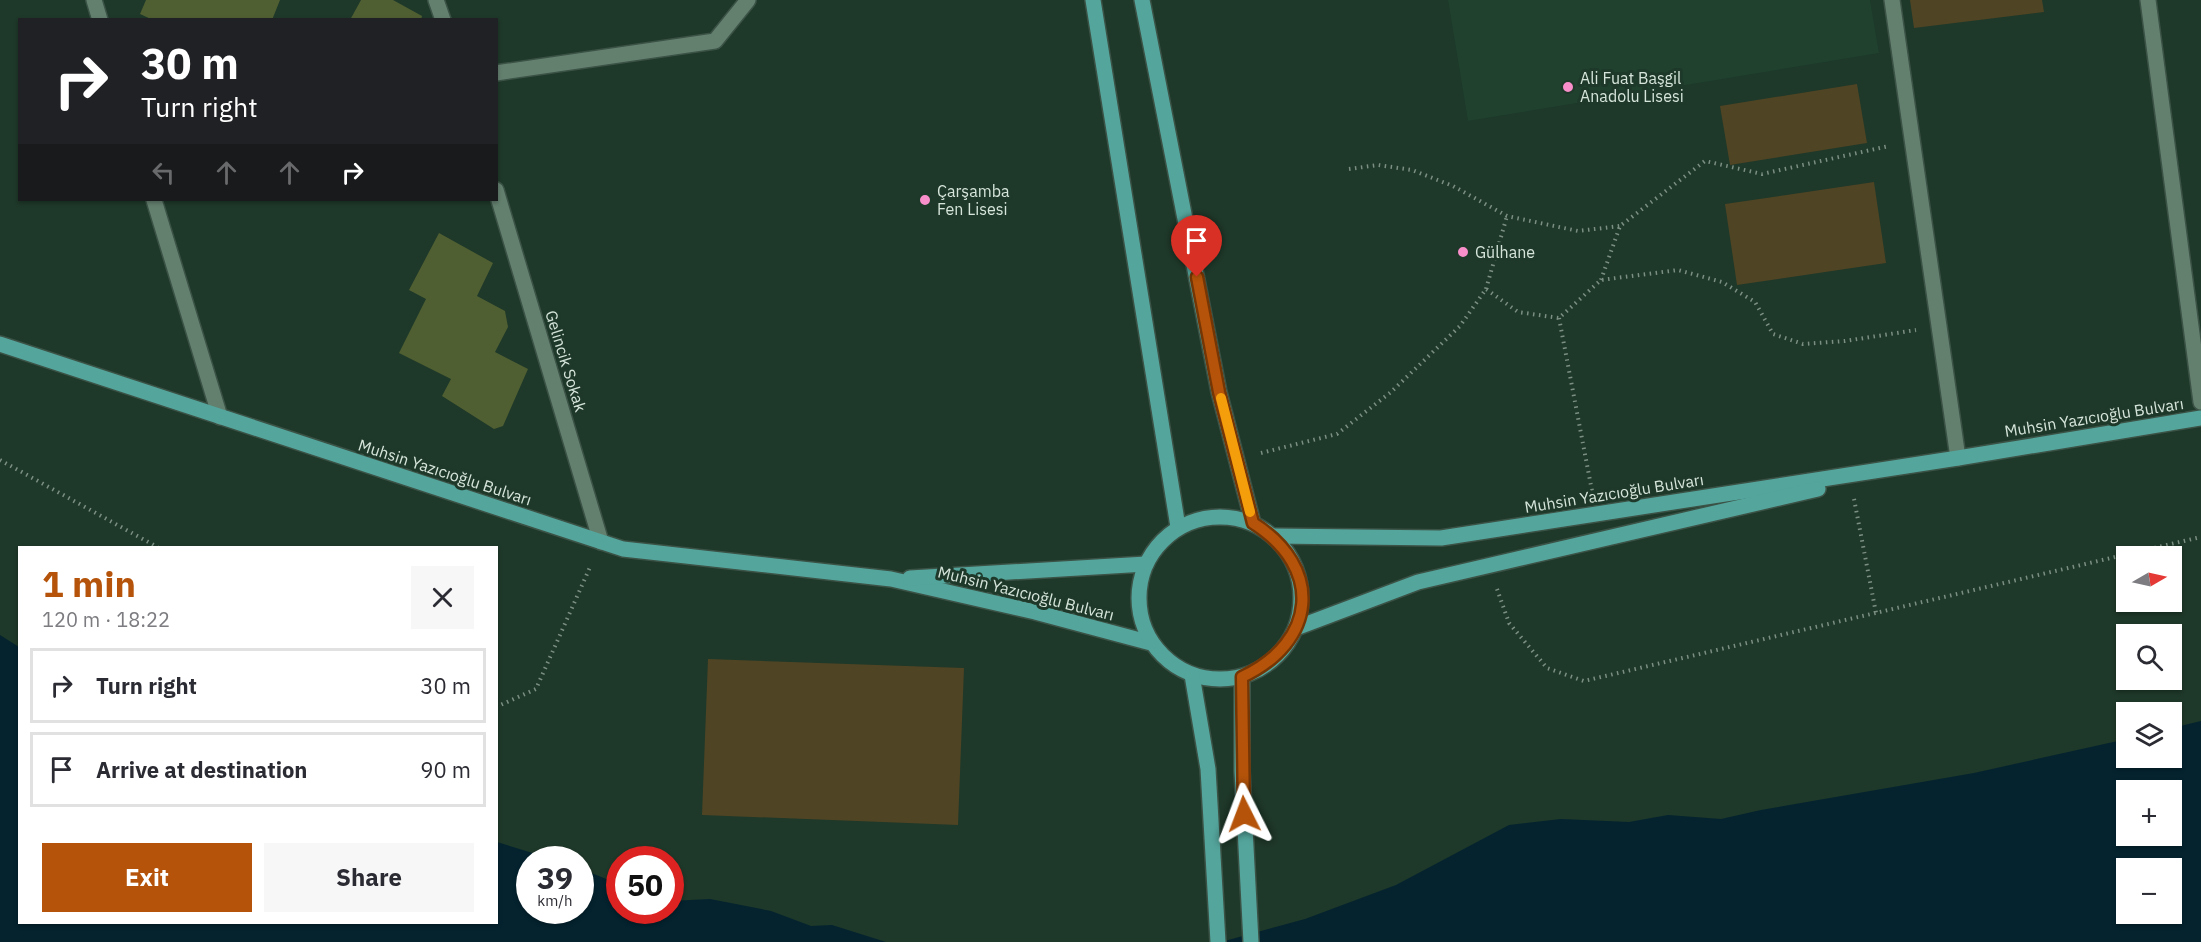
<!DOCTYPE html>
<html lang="en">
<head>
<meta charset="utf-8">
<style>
  body { margin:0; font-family:"IBM Plex Sans",sans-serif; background:#f7f7f7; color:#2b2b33; height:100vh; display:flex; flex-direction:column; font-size:22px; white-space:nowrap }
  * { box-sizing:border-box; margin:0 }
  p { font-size:20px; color:#7c7c81 }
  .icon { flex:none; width:33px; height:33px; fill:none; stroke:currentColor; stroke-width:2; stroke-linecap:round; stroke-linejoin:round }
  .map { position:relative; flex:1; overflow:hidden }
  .side { position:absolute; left:18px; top:546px; width:480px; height:378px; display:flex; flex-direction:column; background:#fff; border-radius:0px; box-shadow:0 2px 4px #0004 }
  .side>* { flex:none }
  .hud { position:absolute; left:18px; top:18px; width:480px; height:183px; border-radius:0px; box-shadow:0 2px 4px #0004; background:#202124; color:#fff; overflow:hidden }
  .needle { width:39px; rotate:81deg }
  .tools { position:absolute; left:2116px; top:546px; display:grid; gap:12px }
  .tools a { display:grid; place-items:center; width:66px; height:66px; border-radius:0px; background:#fff; box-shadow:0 2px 4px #0004; font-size:30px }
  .speed { position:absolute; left:516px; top:846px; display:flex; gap:12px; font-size:30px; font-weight:700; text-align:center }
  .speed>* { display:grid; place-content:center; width:78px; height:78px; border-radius:50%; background:#fff; box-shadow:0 2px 4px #0004; line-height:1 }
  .speed small { font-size:15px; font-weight:400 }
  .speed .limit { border:9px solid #d22; background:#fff; color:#111 }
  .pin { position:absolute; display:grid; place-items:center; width:51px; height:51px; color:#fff; margin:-62px -26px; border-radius:50% 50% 50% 0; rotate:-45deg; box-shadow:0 0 6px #0007 }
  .pin .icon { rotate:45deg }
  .me { position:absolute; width:66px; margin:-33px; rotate:357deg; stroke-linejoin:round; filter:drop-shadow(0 0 4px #0008) }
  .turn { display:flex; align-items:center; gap:21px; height:126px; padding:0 24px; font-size:27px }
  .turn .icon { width:78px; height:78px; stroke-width:2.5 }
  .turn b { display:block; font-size:42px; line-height:51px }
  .lanes { display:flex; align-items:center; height:57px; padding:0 24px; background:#0003; justify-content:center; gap:30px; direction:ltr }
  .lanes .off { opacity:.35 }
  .round { display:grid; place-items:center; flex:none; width:63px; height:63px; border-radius:0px; background:#f7f7f7 }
  .head { display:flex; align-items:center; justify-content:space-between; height:102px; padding:0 24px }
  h1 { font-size:36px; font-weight:700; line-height:45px; color:#b45309 }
  .action { display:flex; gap:12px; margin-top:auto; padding:12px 24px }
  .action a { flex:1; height:69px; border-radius:0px; background:#b45309; color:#fff; font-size:24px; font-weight:700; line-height:69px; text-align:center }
  .action a+a { background:#f7f7f7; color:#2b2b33 }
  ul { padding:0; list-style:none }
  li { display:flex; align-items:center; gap:18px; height:75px; margin:0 12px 9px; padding:0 12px; border:3px solid #e1e1e2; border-radius:0px }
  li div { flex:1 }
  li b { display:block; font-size:22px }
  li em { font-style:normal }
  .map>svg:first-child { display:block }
</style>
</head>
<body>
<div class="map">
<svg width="2201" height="942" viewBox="0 0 2201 942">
  <rect width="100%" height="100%" fill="#1e3829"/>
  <!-- built -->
  <path fill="#1f412e" d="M1448 0H1870L1879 53 1468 121Z"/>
  <!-- green -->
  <g fill="#4f4424">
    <path d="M1910 0H2042L2044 12 1914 28Z"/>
    <path d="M1857 84 1867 143 1730 165 1720 106Z"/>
    <path d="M1874 182 1886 263 1737 285 1725 204Z"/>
    <path d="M708 659 964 668 958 825 702 815Z"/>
  </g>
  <!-- water -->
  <g fill="#04232f" fill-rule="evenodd">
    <path d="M0 635 19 647 20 922H496L497 842 552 859 530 860V910H580L581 869 619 884 620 910H670L671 901 710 899 771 911 811 926 832 925 886 942H0Z"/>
    <path d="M2201 721V942H1221L1305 919 1396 885 1509 825 1561 819 1629 822 1668 815 1721 819 1761 810 1974 773 2127 739V758H2172V728ZM2127 790H2172V836H2127ZM2127 868H2172V914H2127Z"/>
  </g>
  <!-- building -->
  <g fill="#505f32">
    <path d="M146 0H280L272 20H153L140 14Z"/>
    <path d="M361 0H393L422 16 421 20H350Z"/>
    <path d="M439 233 493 263 477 296 505 311 508 327 495 352 528 369 503 426 494 429 442 396 451 379 399 353 426 299 409 290Z"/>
  </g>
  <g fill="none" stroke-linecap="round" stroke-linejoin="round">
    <defs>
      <g id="minor">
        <path d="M94 0 100 20"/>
        <path d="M436 0 443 20"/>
        <path d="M1892 0 1958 458"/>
        <path d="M2148 0 2201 402"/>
        <path d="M496 73 715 41 748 0"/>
        <path d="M496 190 601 542"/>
        <path d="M154 200 220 417"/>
      </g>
      <g id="major">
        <path d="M1093 0 1178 527"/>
        <path d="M1142 0 1219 392 1253 523"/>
        <path d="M0 344 623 549 891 579 1035 612 1151 643"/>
        <circle cx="1220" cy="598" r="81"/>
        <path d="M1274 536 1441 538 1958 458 2201 418"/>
        <path d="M910 578 1146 564"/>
        <path d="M1296 628 1418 582 1818 489"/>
        <path d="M1192 675 1208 769 1218 942"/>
        <path d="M1242 677V771L1251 942"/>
      </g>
    </defs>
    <!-- minor casing -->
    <use href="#minor" stroke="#3b5246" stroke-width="18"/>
    <!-- major casing -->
    <use href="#major" stroke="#3b5246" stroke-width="18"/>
    <!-- path -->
    <g stroke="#7b8f83" stroke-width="4" stroke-dasharray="1.5 4.5" stroke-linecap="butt">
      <path d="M1349 169 1378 165 1412 170 1453 186 1507 216 1578 231 1620 226"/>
      <path d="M1601 280 1620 226 1705 161 1762 174 1889 146"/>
      <path d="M1486 289 1507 216"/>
      <path d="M1559 318 1592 491"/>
      <path d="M1261 453 1337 434 1391 392 1460 326 1486 289 1518 312 1559 318 1601 280 1678 270 1722 282 1755 302 1773 334 1803 344 1845 341 1916 330"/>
      <path d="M0 460 159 548"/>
      <path d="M1854 499 1876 613"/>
      <path d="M1497 589 1509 623 1547 668 1584 681 2201 537"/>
      <path d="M496 707 536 689 591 565"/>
    </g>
    <!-- minor -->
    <use href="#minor" stroke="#637f6e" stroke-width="15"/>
    <!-- major -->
    <use href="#major" stroke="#54a59c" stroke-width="15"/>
  </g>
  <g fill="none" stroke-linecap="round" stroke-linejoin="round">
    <defs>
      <path id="route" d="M1197 277 1219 392 1253 523C1324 568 1317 642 1242 677L1244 814"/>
    </defs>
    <!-- route casing -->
    <use href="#route" stroke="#753606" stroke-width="15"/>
    <!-- route -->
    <use href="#route" stroke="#b45309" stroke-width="10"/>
    <!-- slow -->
    <path stroke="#f59e0b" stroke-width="10" d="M1221 398 1250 512"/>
  </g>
  <!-- markers -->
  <g fill="#f98fca" stroke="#1e3829" stroke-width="2">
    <circle cx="1568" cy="87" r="6"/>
    <circle cx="925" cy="200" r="6"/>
    <circle cx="1463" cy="252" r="6"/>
  </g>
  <g text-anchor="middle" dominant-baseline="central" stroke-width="6" stroke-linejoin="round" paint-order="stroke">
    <!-- poi labels -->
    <g font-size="16" fill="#d6e5db" stroke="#1e3829" text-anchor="start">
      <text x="1580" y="78">Ali Fuat Başgil<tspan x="1580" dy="18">Anadolu Lisesi</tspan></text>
      <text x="937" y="191">Çarşamba<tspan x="937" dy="18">Fen Lisesi</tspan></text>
      <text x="1475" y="252">Gülhane</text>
    </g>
    <!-- street labels -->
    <g font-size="16" fill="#d6e5db" stroke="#1e3829">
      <text transform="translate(566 361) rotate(73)">Gelincik Sokak</text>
      <text transform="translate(2094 417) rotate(-9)">Muhsin Yazıcıoğlu Bulvarı</text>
      <text transform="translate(445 472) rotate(18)">Muhsin Yazıcıoğlu Bulvarı</text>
      <text transform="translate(1614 493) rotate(-9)">Muhsin Yazıcıoğlu Bulvarı</text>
      <text transform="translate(1026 593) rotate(14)">Muhsin Yazıcıoğlu Bulvarı</text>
    </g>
  </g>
</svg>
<div class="tools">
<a><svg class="needle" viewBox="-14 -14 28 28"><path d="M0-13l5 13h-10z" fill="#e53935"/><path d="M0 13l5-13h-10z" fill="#7c7c81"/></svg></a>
<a><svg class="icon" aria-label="search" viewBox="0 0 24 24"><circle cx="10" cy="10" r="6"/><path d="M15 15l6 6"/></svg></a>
<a><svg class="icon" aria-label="layers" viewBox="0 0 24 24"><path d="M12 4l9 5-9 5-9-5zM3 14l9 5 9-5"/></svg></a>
<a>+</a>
<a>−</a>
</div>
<div class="speed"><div>39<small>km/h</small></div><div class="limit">50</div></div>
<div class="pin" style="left:1197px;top:277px;background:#d93025"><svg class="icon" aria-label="arrive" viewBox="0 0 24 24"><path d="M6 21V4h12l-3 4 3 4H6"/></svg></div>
<svg class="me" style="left:1244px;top:814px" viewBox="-20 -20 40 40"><path d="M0-17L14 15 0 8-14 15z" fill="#b45309" stroke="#fff" stroke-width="4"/></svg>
<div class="hud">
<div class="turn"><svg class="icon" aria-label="right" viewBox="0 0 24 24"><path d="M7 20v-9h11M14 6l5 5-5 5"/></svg><div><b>30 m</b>Turn right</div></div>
<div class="lanes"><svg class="icon off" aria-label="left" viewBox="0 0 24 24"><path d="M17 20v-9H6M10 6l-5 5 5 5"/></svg><svg class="icon off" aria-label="ahead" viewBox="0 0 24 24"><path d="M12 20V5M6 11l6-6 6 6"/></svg><svg class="icon off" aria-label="ahead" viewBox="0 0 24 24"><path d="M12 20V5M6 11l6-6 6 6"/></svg><svg class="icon" aria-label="right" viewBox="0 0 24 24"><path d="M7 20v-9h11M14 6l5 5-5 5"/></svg></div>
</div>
<section class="side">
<div class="head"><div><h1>1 min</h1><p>120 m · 18:22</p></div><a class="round"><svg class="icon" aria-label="close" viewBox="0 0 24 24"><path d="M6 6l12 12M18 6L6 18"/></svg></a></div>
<ul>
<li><svg class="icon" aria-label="right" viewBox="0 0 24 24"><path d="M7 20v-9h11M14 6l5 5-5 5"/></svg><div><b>Turn right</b></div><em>30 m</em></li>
<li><svg class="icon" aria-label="arrive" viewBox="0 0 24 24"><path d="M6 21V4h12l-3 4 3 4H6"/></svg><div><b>Arrive at destination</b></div><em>90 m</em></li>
</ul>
<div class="action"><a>Exit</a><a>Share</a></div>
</section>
</div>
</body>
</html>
